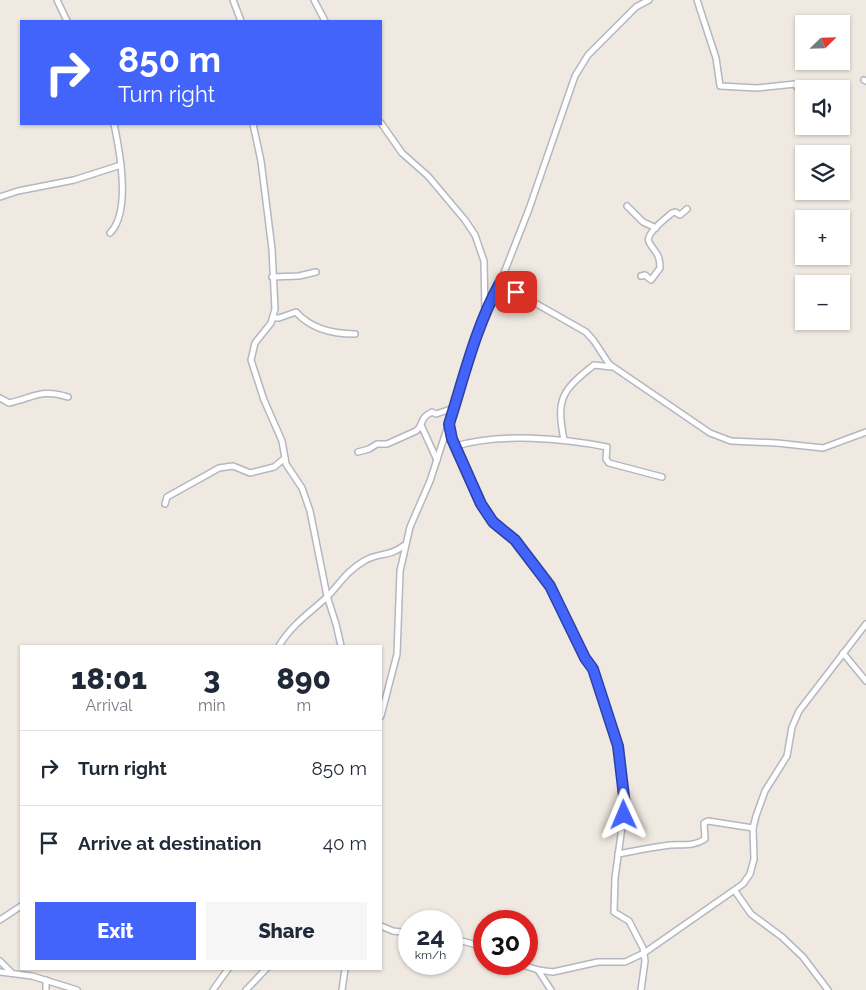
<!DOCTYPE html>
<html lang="en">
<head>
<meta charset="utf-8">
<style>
  body { margin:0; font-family:Raleway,sans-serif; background:#f6f6f7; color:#1f2937; height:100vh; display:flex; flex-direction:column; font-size:19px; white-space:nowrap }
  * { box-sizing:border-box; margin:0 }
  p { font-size:16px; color:#747a83 }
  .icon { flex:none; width:28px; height:28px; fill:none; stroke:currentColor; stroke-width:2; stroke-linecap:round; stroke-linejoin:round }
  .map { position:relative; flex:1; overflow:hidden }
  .details { position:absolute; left:20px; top:645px; width:362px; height:325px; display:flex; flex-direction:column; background:#fff; border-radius:0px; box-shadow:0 1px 4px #0004 }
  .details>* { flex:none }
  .top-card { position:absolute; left:20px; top:20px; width:362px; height:105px; border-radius:0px; box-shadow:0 1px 4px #0004; background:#4264fb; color:#fff; overflow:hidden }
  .needle { width:32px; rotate:67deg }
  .buttons { position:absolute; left:795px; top:15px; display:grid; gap:10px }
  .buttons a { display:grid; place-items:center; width:55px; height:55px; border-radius:0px; background:#fff; box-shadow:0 1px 4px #0004; font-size:25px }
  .speed { position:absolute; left:398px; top:910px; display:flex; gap:10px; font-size:25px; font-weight:700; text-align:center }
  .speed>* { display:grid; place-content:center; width:65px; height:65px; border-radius:50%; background:#fff; box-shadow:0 1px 4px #0004; line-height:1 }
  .speed small { font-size:12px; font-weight:400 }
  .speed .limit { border:8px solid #d22; background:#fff; color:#111 }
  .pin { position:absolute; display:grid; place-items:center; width:42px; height:42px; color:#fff; margin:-21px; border-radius:10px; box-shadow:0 2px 8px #0006 }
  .me { position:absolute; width:55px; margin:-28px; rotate:359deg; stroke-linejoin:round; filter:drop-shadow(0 0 4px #0008) }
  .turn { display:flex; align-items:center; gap:18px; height:105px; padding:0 15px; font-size:22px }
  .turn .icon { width:65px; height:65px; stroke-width:2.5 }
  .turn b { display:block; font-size:35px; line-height:42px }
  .eta { display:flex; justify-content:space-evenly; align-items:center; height:85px; text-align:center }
  .eta b { font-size:30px; font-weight:800; line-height:35px }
  .action { display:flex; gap:10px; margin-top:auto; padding:10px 15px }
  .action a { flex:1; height:58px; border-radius:0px; background:#4264fb; color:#fff; font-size:20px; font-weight:800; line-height:58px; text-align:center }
  .action a+a { background:#f6f6f7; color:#1f2937 }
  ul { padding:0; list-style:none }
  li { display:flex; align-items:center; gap:15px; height:75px; padding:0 15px; border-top:1px solid #e0e1e3 }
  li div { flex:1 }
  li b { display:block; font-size:19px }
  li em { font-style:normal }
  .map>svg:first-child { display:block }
</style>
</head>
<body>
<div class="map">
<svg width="866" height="990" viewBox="0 0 866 990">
  <rect width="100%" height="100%" fill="#efe9e1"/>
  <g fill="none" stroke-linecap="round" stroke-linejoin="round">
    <defs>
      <g id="street">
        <path d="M57 0 67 21"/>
        <path d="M233 0 241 21"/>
        <path d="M314 0 325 21"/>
        <path d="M697 0 716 58 720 86 757 88 795 84 804 98"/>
        <path d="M864 80 866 81"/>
        <path d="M381 123 402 153 428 176 465 220 475 235 484 261 485 311"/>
        <path d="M253 124 261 161 272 249 275 309 271 323 255 343 251 360 264 400 282 441 286 464 302 488 310 511 327 596 336 624 341 646"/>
        <path d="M0 197 18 191 74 180 121 165"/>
        <path d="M627 206 643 222 656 228"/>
        <path d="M110 233C131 212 120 152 114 124"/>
        <path d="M641 276 645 275 651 280 660 268C660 252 654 252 649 242 645 234 666 218 672 213L675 212 680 215 687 209"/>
        <path d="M272 277 299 276 316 272"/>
        <path d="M500 283 586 332 594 341 609 364 710 433 731 441 777 443 823 448 866 432"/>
        <path d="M274 318H279L296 312C311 329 333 334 355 334"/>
        <path d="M0 398 9 403C33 398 41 388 68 397"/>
        <path d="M449 424 452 439 481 504 489 517 515 541 544 577 559 603 581 650 593 669 612 726 618 746 625 805 615 878 614 912 629 921 643 948 645 961 641 990"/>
        <path d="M421 425 437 460"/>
        <path d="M564 440C556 399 561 391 594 365L612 367"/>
        <path d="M456 446C500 433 562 438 607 447L606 459 609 463 662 477"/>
        <path d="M358 452 369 449 377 444H387L416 431C425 424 418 419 432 412L436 414 454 408"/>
        <path d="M165 504 167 497 219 468 233 466 250 473 274 467 285 458"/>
        <path d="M279 646C291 625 311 612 328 596 341 582 347 571 364 561 377 553 392 556 403 546"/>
        <path d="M843 653 866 681"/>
        <path d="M381 716 397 654 400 571 410 527 430 481 485 312 500 283 529 209 575 76 588 55 636 7 649 0"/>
        <path d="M618 854C635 851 652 847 670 845 682 844 693 847 705 839L704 823 708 821 753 828"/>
        <path d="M735 891 751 914 782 937 803 957 828 990"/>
        <path d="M0 920 21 906"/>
        <path d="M381 926 393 931 409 933"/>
        <path d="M451 938 484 947"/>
        <path d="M0 961 12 973"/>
        <path d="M520 964 538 970 553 972 598 962H625L644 953 743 884 750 874 754 859 753 828 756 816 765 791 787 756 792 727 799 711 866 624"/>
        <path d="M538 970 551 990"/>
        <path d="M0 972 32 976 77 990"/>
        <path d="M46 980V990"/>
        <path d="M213 990 228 969"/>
        <path d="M246 990 266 969"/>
        <path d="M342 990 345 969"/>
      </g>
    </defs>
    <!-- street casing -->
    <use href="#street" stroke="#b4b7c1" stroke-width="8"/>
    <!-- street -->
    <use href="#street" stroke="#fff" stroke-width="5"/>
  </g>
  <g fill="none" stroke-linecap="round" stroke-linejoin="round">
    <defs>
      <path id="route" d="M516 292 500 283C476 326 464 377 449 424L452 439 481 504 493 522 515 540 550 586 585 658 593 669 618 746 625 805 624 815"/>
    </defs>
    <!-- route casing -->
    <use href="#route" stroke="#2b41a3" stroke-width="12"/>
    <!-- route -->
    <use href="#route" stroke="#4264fb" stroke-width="9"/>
  </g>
</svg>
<div class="buttons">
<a><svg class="needle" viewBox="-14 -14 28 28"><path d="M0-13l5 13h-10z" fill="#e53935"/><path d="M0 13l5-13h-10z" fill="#747a83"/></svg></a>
<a><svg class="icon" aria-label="sound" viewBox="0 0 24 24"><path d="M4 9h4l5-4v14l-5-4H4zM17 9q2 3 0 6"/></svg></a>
<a><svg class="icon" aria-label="layers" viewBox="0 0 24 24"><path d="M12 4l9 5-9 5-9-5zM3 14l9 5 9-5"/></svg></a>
<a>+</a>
<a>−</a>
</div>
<div class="speed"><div>24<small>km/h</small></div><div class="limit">30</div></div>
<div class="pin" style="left:516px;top:292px;background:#d93025"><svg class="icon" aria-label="arrive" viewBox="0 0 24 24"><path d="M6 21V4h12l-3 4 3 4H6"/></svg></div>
<svg class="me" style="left:624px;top:815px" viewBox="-20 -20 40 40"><path d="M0-17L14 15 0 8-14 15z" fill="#4264fb" stroke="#fff" stroke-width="4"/></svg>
<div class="top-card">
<div class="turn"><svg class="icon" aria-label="right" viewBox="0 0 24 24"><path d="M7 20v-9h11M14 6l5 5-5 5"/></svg><div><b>850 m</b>Turn right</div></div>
</div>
<section class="details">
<div class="eta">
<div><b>18:01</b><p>Arrival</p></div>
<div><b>3</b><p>min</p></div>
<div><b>890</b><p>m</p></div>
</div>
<ul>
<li><svg class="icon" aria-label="right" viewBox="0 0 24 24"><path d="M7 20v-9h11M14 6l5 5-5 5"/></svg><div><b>Turn right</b></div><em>850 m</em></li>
<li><svg class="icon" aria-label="arrive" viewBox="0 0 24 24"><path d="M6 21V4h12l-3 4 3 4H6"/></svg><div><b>Arrive at destination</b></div><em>40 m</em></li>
</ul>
<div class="action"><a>Exit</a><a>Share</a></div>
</section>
</div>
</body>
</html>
